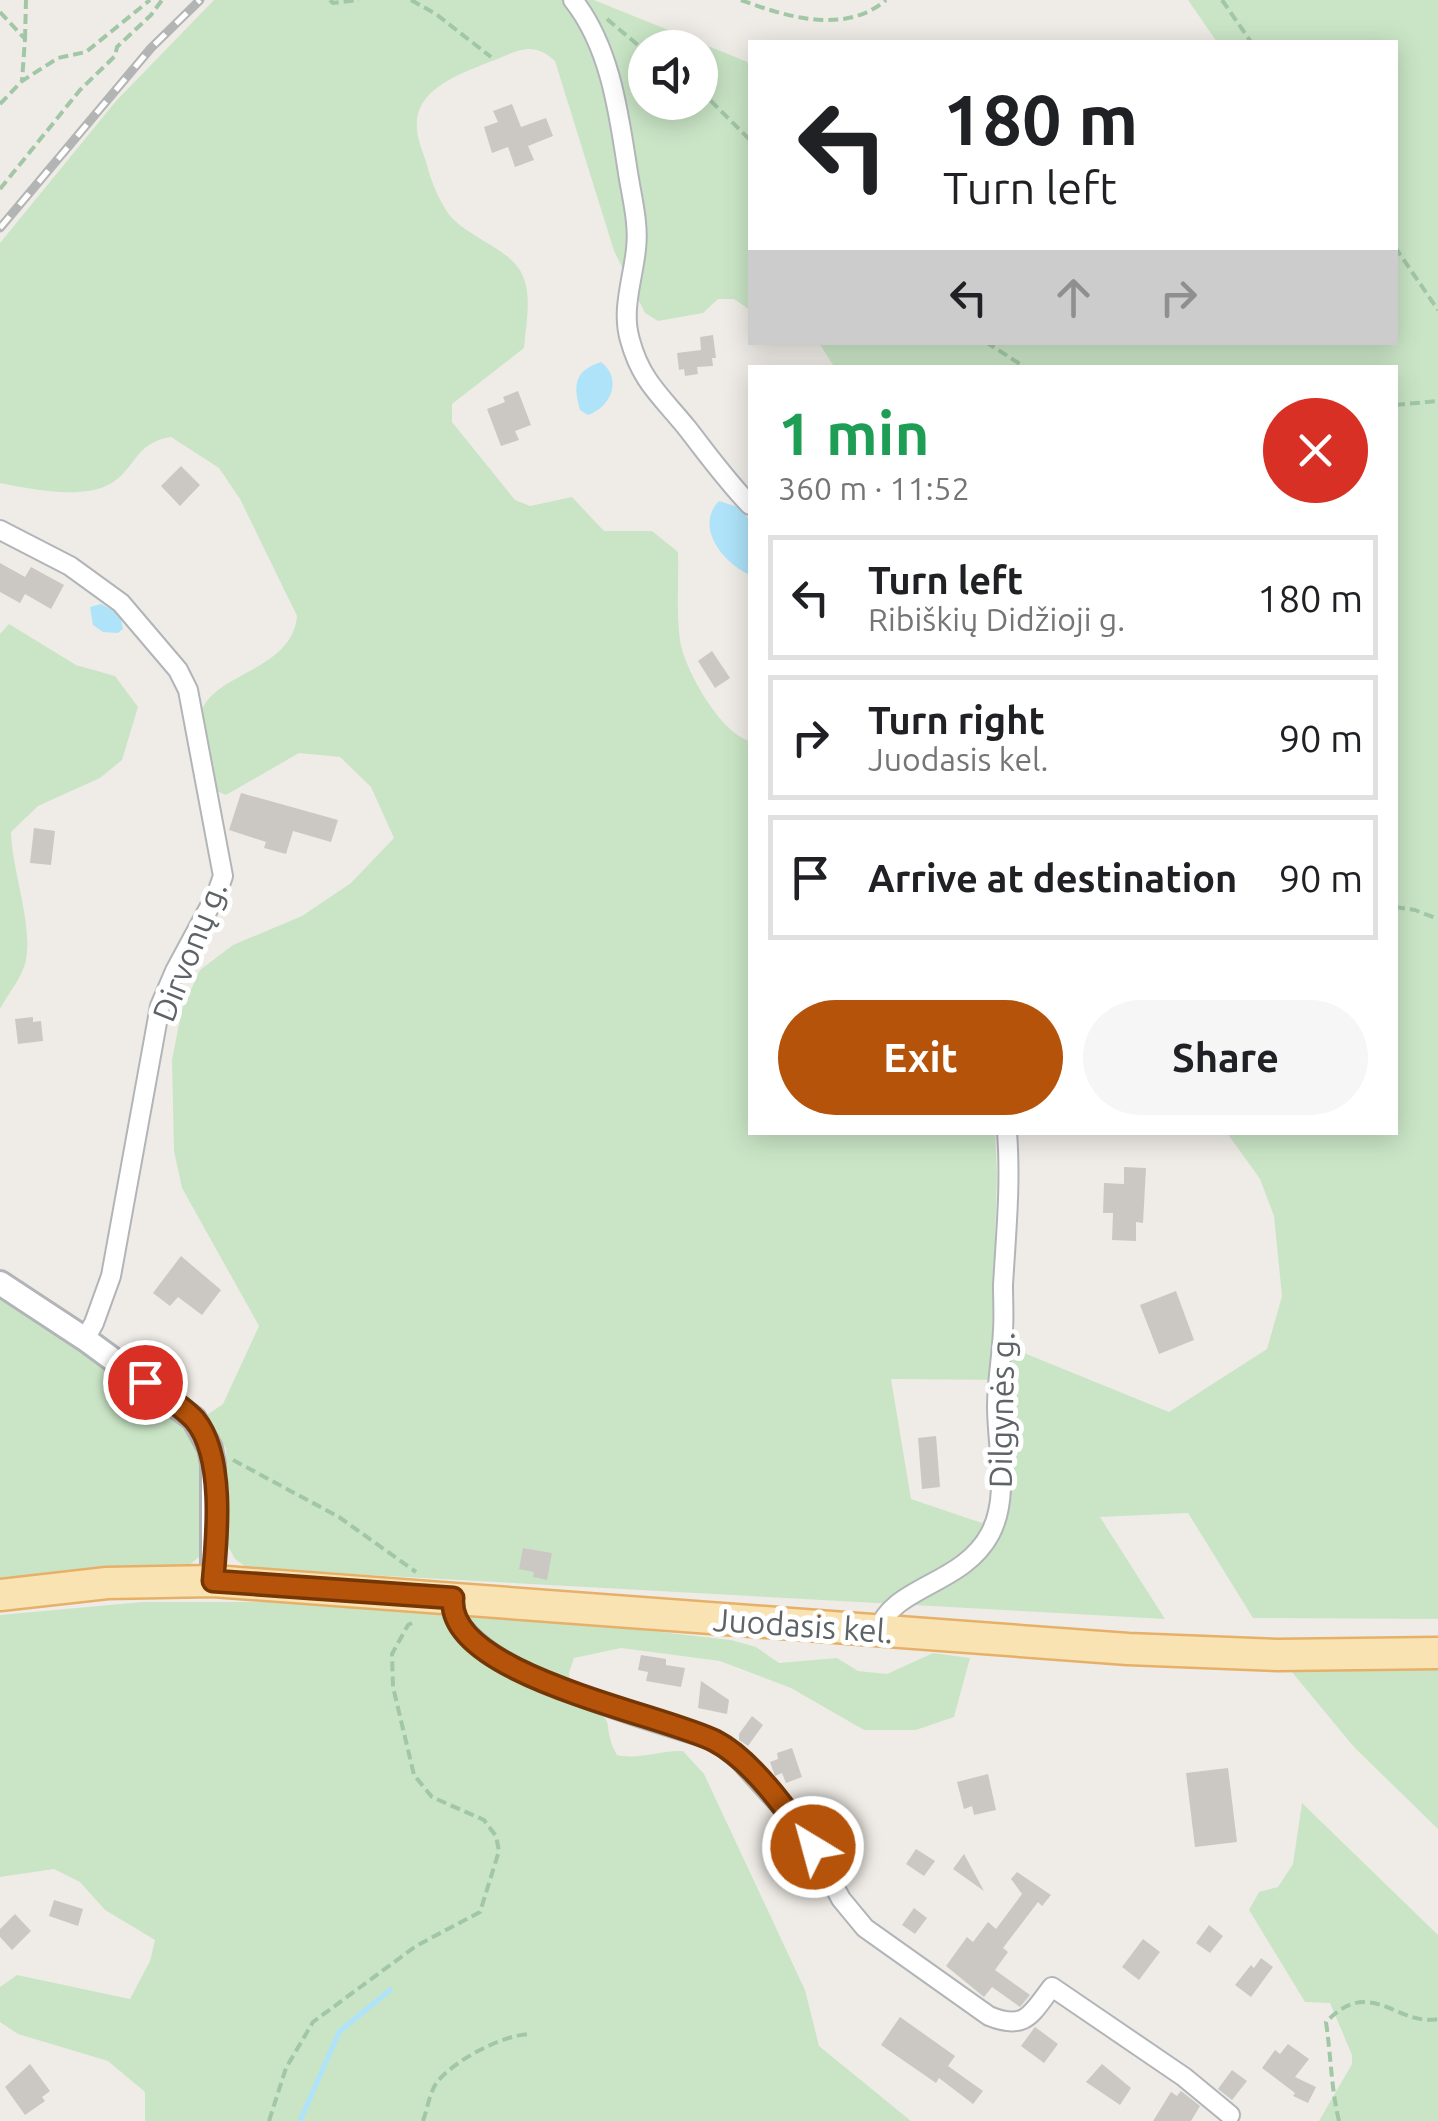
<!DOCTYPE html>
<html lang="en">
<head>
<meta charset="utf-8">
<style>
  body { margin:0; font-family:Ubuntu,sans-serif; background:#f6f6f6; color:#202124; height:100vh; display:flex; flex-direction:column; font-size:38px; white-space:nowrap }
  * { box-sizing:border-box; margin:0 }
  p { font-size:32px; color:#757577 }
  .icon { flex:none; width:55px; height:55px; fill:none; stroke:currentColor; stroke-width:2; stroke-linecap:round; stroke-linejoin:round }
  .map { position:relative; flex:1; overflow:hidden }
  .drawer { position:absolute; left:748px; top:365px; width:650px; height:770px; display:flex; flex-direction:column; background:#fff; border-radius:0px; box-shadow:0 5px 25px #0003 }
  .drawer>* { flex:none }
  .guide { position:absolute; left:748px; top:40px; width:650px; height:305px; border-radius:0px; box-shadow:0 5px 25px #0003; background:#fff; color:#202124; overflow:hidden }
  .tools { position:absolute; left:628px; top:30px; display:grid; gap:20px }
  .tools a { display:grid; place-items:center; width:90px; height:90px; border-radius:50%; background:#fff; box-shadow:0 5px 25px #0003; font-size:50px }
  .pin { position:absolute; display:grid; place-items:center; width:85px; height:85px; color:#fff; margin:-42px; border:5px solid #fff; border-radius:50%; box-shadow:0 2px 10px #0007 }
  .me { position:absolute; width:110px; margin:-55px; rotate:323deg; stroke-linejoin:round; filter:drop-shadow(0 0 8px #0008) }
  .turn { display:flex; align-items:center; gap:35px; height:210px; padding:0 30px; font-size:45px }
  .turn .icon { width:130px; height:130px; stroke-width:2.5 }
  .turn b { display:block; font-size:70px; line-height:85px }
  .lanes { display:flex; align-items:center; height:95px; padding:0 30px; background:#0003; justify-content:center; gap:50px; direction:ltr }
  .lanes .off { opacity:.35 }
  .round { display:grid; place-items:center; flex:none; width:105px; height:105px; border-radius:52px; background:#f6f6f6 }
  .overview { display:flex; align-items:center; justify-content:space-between; height:170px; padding:0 30px }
  h1 { font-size:60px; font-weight:700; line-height:75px; color:#1e9e55 }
  .primary-button { display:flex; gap:20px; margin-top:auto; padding:20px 30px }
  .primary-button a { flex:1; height:115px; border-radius:60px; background:#b45309; color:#fff; font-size:40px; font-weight:700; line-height:115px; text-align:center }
  .primary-button a+a { background:#f6f6f6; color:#202124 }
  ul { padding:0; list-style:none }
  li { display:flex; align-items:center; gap:30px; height:125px; margin:0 20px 15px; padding:0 10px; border:5px solid #e0e0e0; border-radius:0px }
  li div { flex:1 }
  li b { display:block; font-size:38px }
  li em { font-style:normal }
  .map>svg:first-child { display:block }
</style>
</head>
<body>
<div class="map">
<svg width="1438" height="2121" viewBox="0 0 1438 2121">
  <rect width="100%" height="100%" fill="#efece7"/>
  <!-- green -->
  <g fill="#cae5c6" fill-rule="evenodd">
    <path d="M214 0H594L750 63V310L734 299H718L703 313 658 321 645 313 614 251 555 61C532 40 518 51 492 61 463 73 414 88 417 128 417 140 424 154 427 165 431 182 442 208 454 220 474 239 509 250 521 272 533 295 526 322 524 348L452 404V422L515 500 530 506 572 497 604 531H652L678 552C679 581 676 612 680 640 684 669 721 734 750 741V1132H936L939 1135 995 1133 997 1174 992 1340 1169 1412 1267 1349 1282 1296 1274 1216 1260 1179 1227 1133 1395 1132V368H835L819 343 1395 342V42H1217L1188 0H1438V1619L1253 1618 1188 1513 1100 1517 1165 1619 369 1575 246 1567 235 1559 228 1546 226 1449 207 1415 223 1404 259 1326 182 1188 174 1151 172 1060 182 1009 200 970 233 945 302 916 351 883 394 838 371 787 340 757 299 753 226 795 214 790C209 770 197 741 199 720 205 672 292 674 297 616L240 499 219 468 171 437C134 443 137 468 110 484 82 500 30 489 0 483V243L116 101ZM645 48H700V102H645ZM891 1379 1009 1380 1008 1500 982 1523 911 1499Z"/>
    <path d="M9 624 76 665 115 676 138 707 122 760 100 778 38 806 11 832C12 870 33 926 26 959 24 975 8 994 0 1009V634Z"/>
    <path d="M0 1298 158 1401 188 1427 202 1455 203 1554 184 1569 0 1584Z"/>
    <path d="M142 1602H294L511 1615 731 1640 756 1647 779 1663 837 1658 858 1671 887 1674 933 1653 970 1658 954 1717 916 1730H864L791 1688 720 1661 621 1648 574 1658 569 1673 572 1703C626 1723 597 1717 617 1755 638 1760 661 1750 683 1751L704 1774 805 1990 819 2046 911 2121H145V2092L108 2061 18 2034 0 2022V1987L17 1975 130 1999 150 1961 155 1940 105 1910 80 1882 54 1869 0 1877V1615Z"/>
    <path d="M1438 1665V1829L1354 1747 1291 1671Z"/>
    <path d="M1302 1803 1438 1935V2121H1319L1352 2064V2055L1330 2003 1305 2002 1249 1910 1259 1892 1278 1887 1293 1864Z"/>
  </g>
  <!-- water -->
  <g fill="#aee3f9">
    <path d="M601 362C623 379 611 407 588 415L580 410C573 385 574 371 601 362Z"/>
    <path d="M719 501 738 507 750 520V575C723 563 694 527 719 501Z"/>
    <path d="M101 604 120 614 123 629 118 633 103 632 93 625 90 607Z"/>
  </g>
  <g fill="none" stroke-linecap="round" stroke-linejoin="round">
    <!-- stream -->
    <path stroke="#aee3f9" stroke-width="5" d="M300 2121 339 2032 390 1990"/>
  </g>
  <!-- building -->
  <g fill="#cbc7c3">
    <path d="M512 104 521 127 546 118 553 136 528 146 534 160 515 167 508 147 492 153 484 127 498 122 493 111Z"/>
    <path d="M713 335 716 358H712L713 366 697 367 698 374 685 376 684 369 679 370 677 353 701 350 700 337Z"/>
    <path d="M518 391 531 425 515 431 519 440 501 446 487 409 505 402 503 397Z"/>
    <path d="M181 466 200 485 180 506 161 486Z"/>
    <path d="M0 563 25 577 31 567 64 585 51 609 25 594 20 603 0 592Z"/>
    <path d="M712 651 730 678 715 688 698 661Z"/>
    <path d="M241 793 338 820 331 842 293 831 286 854 264 848 266 842 229 830Z"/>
    <path d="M34 828 55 831 51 865 30 863Z"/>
    <path d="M33 1017V1022L41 1021 43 1041 18 1044 15 1019Z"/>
    <path d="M1124 1167 1146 1168 1143 1223 1136 1222V1241L1112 1240 1113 1213H1103L1104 1183 1124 1184Z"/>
    <path d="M181 1256 221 1290 202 1315 178 1297 170 1306 153 1293Z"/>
    <path d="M1176 1291 1194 1340 1159 1354 1140 1305Z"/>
    <path d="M936 1436 940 1487 922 1489 918 1438Z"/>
    <path d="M523 1548 552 1553 547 1580 533 1577 534 1572 519 1569Z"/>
    <path d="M641 1655 666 1659V1665L685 1668 681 1687 646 1681 648 1672 638 1670Z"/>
    <path d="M701 1681 729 1700 727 1714 698 1708Z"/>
    <path d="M752 1716 763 1725 748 1746 739 1740V1734Z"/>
    <path d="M792 1748 802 1777 786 1783 782 1773 775 1776 770 1762 778 1759 777 1753Z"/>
    <path d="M1228 1768 1237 1842 1195 1847 1186 1773Z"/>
    <path d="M988 1774 996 1810 974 1815 972 1806 964 1809 957 1782Z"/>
    <path d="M916 1849 935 1861 924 1876 906 1864Z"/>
    <path d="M964 1854 984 1891 953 1869Z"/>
    <path d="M1017 1872 1051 1895 1042 1906 1038 1902 1003 1948 1008 1952 995 1970 1030 1995 1020 2007 992 1987 984 1997 946 1966 967 1937 973 1942 988 1922 996 1929 1022 1894 1011 1879Z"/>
    <path d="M54 1900 83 1909 78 1926 49 1916Z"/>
    <path d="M914 1908 927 1918 915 1934 902 1925Z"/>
    <path d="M15 1914 31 1931 12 1950 0 1937V1929Z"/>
    <path d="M1209 1925 1223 1936 1210 1953 1196 1943Z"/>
    <path d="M1143 1939 1160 1952 1139 1980 1122 1967Z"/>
    <path d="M1261 1958 1273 1967 1251 1997 1235 1985 1251 1965 1254 1968Z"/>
    <path d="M900 2017 955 2056 948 2066 983 2091 973 2104 939 2078 936 2083 881 2045Z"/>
    <path d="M1035 2027 1058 2044 1044 2063 1021 2046Z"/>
    <path d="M1288 2044 1309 2059 1295 2077 1316 2087 1308 2103 1293 2096 1295 2093 1262 2068 1275 2050 1280 2054Z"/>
    <path d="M30 2064 50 2091 42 2097 45 2101 25 2115 5 2087Z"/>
    <path d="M1102 2064 1131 2088 1120 2105 1086 2082Z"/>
    <path d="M1232 2070 1247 2081 1232 2100 1218 2089Z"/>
    <path d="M1181 2091 1200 2106 1191 2121H1153L1171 2092 1177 2096Z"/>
  </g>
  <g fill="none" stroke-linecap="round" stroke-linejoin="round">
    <defs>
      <g id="minor">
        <path d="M573 0C611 48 619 115 628 173 632 198 639 224 636 249 633 279 621 310 630 340 641 381 661 396 687 428 708 455 726 480 750 505"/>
        <path d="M0 530 70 566 121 603 178 670 188 690 223 876 217 893 175 971 160 1006 111 1276 94 1323 85 1339"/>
        <path d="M453 1597C446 1667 660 1723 715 1741L739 1760 794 1821 813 1847 841 1899 865 1928 989 2016C1026 2031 1031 2014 1052 1987L1184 2077 1230 2115"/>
        <path d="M878 1631C892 1586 963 1585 990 1534 1010 1497 997 1447 997 1406 997 1381 1002 1356 1003 1330 1004 1315 1003 1300 1003 1285 1006 1234 1011 1183 1007 1132"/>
      </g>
      <path id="tertiary" d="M0 1283 85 1339 194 1419 210 1448 213 1464V1581"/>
      <path id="primary" d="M0 1595 107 1583 213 1581 1128 1649 1278 1655 1438 1653"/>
    </defs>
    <!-- minor casing -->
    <use href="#minor" stroke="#b2b5b8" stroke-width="22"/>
    <!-- tertiary casing -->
    <use href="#tertiary" stroke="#b2b5b8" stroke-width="28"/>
    <!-- primary casing -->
    <use href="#primary" stroke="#e7b069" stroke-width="35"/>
    <!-- path -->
    <g stroke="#a1c7a6" stroke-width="4" stroke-dasharray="10 5" stroke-linecap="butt">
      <path d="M330 0 333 3 359 0"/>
      <path d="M411 0 436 14 491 57"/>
      <path d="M741 0C787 17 845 35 886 0"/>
      <path d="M1222 0 1251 42"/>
      <path d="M0 12 25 39 22 81"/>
      <path d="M607 19 645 51"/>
      <path d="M25 39 26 0"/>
      <path d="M700 90 750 140"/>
      <path d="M0 104 22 81 58 58 86 52 150 0"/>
      <path d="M0 189 80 90 115 56 117 47 151 15 162 0"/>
      <path d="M1395 247 1438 310"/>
      <path d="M986 342 1026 368"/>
      <path d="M1395 405 1438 401"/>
      <path d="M1395 907 1415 910 1438 919"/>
      <path d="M233 1460 339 1517 416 1572"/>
      <path d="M269 2121 286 2068 313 2022 416 1946 480 1912 499 1851 496 1836 484 1820 432 1797 414 1775 393 1687 392 1654 408 1625 416 1621"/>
      <path d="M423 2121C427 2110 430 2091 437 2082 455 2060 502 2035 530 2034"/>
      <path d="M1339 2121C1331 2088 1331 2056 1326 2022 1371 1975 1397 2027 1438 2019"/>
    </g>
    <!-- minor -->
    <use href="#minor" stroke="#fff" stroke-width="18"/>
    <!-- tertiary -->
    <use href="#tertiary" stroke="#fff" stroke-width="22"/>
    <!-- primary -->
    <use href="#primary" stroke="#f9e3b2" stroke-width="30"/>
    <defs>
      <path id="rail" d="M0 228 151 48 200 0"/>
    </defs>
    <!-- rail casing -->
    <use href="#rail" stroke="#b3b4b4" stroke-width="9"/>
    <!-- rail -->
    <use href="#rail" stroke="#fff" stroke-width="5" stroke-dasharray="15" stroke-linecap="butt"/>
  </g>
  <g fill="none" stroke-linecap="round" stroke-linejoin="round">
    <defs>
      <path id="route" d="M145 1382C162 1394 181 1405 195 1420 225 1456 217 1537 213 1581L453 1598C445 1675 662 1714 715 1741 752 1760 789 1813 813 1847"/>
    </defs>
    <!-- route casing -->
    <use href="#route" stroke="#753606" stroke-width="25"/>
    <!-- route -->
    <use href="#route" stroke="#b45309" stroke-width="18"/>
  </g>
  <g text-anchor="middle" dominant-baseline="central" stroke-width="10" stroke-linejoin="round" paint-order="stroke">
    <!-- street labels -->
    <g font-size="32" fill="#5e6366" stroke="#fff">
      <text transform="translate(189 951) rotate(-68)">Dirvonų g.</text>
      <text transform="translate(1001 1410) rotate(-89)">Dilgynės g.</text>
      <text transform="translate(803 1625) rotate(4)">Juodasis kel.</text>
    </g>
  </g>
</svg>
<div class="tools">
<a><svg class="icon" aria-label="sound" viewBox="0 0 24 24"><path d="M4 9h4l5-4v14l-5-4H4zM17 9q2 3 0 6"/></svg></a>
</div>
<div class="pin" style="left:145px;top:1382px;background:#d93025"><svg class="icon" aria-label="arrive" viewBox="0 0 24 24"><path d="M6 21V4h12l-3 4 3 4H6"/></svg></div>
<svg class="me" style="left:813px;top:1847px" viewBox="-20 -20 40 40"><circle r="17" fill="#b45309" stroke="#fff" stroke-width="3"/><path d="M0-11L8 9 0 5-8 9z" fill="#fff"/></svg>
<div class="guide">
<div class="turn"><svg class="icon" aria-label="left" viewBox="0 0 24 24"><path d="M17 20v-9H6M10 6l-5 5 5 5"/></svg><div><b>180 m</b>Turn left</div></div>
<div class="lanes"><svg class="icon" aria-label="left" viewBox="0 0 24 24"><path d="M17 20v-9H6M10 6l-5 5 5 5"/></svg><svg class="icon off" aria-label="ahead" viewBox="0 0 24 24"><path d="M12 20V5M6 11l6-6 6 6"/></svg><svg class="icon off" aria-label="right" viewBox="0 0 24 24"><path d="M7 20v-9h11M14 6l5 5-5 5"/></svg></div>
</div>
<section class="drawer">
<div class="overview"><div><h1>1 min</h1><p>360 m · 11:52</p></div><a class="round" style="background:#d93025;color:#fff"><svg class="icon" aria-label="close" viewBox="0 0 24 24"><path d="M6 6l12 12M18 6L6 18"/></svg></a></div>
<ul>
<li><svg class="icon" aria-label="left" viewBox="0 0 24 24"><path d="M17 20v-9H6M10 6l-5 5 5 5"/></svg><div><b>Turn left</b><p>Ribiškių Didžioji g.</p></div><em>180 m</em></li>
<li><svg class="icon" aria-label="right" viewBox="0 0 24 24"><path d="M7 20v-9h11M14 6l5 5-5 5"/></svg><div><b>Turn right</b><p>Juodasis kel.</p></div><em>90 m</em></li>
<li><svg class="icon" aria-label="arrive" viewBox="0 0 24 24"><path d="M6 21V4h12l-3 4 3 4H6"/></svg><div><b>Arrive at destination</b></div><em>90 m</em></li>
</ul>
<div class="primary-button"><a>Exit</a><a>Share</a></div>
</section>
</div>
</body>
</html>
